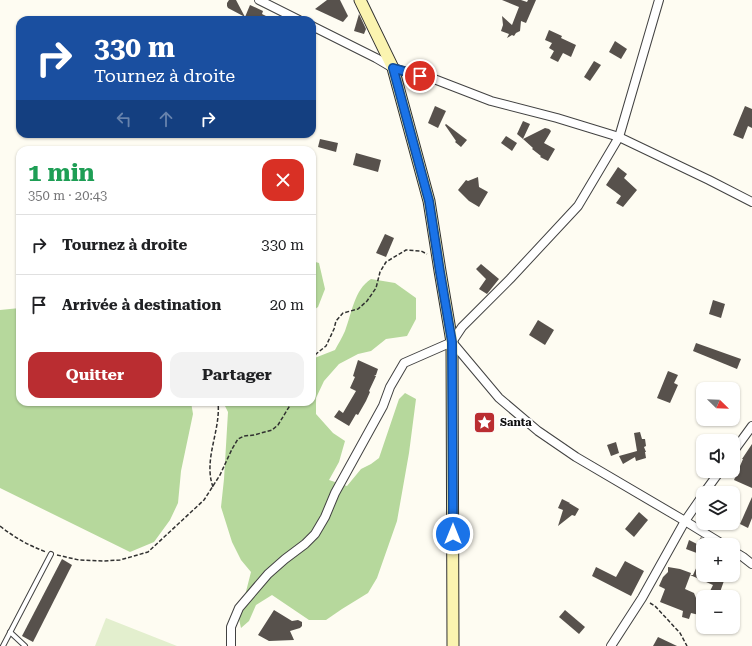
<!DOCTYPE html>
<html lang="fr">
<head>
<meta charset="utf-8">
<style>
  body { margin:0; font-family:"Roboto Serif",serif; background:#f2f2f2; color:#202124; height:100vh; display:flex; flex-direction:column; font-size:15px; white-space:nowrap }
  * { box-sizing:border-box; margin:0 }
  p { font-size:13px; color:#757577 }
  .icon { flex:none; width:22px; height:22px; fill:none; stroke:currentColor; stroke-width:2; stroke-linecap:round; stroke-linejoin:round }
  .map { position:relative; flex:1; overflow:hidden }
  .details { position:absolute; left:16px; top:146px; width:300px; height:260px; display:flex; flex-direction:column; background:#fff; border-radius:12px; box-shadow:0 1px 3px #0004 }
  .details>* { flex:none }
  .banner { position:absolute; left:16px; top:16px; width:300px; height:122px; border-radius:12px; box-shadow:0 1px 3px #0004; background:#1a4fa0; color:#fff; overflow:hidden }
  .needle { width:26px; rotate:113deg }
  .controls { position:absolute; left:696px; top:382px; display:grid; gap:8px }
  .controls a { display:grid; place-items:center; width:44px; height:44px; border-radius:8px; background:#fff; box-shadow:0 1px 3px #0004; font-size:20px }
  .pin { position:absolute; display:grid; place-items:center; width:34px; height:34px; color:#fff; margin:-17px; border:2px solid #fff; border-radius:50%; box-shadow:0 1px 4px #0007 }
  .me { position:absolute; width:44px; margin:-22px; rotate:0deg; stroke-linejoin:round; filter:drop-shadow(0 0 3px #0008) }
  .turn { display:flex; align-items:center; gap:14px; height:84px; padding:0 12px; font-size:18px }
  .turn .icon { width:52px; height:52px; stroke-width:2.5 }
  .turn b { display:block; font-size:28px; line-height:34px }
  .lanes { display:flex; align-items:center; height:38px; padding:0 12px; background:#0003; justify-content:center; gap:20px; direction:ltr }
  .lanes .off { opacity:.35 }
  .round { display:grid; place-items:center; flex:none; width:42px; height:42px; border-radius:12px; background:#f2f2f2 }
  .headline { display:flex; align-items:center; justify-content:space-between; height:68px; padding:0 12px }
  h1 { font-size:24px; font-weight:700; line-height:30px; color:#1e9e55 }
  .action { display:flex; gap:8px; margin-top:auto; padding:8px 12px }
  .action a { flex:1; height:46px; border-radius:12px; background:#ba2d31; color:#fff; font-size:16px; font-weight:700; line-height:46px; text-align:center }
  .action a+a { background:#f2f2f2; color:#202124 }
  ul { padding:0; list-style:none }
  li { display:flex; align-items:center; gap:12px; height:60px; padding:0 12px; border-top:1px solid #e0e0e0 }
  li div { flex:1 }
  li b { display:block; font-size:15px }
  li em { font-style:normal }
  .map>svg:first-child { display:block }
</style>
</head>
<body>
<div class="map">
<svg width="752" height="646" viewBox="0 0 752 646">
  <rect width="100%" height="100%" fill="#fefcf2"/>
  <!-- forest -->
  <g fill="#b6d89c">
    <path d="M312 261 319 263 325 289 318 307 312 311Z"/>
    <path d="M371 279 395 283 416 298V319L407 336 386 339 371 351 358 354 339 364 324 381 316 398V414L333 433 345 441 339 462 329 480 347 486 361 469 371 464 379 458 399 399 405 393 416 399 409 453 397 521 377 578 368 593 342 609 326 620H309L272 595 256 605 249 621 241 628 239 619 251 572 241 560 232 542 221 507 224 479 228 412 223 402H312V359L335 350C338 344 342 338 345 331 352 313 354 290 371 279Z"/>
    <path d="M20 308V402H191L193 414 181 471 178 503 170 520 154 542 130 552 0 488V310Z"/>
  </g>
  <!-- pitch -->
  <path fill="#e3efce" d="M106 618 177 646H95Z"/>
  <!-- building -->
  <g fill="#57514c">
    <path d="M229 0H236L245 17 250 5 263 11 262 14 274 20H243L245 17 228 8 227 6V3Z"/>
    <path d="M327 0H340L348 16 343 22 315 9Z"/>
    <path d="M502 0H521L527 2 528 0H536L526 23 521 21 520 31 516 33 514 36 512 35 507 38 509 34 501 31 503 25 502 16 512 25 519 7Z"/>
    <path d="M359 14 366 29 364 34 354 31Z"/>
    <path d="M549 30 562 36 561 38 576 45 571 57 563 53 558 62 550 58 554 51 549 48 552 43 545 40Z"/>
    <path d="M615 41 627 49 621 59 609 52Z"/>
    <path d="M594 61 601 65 590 81 584 77Z"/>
    <path d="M435 106 446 111 438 128 428 123Z"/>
    <path d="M745 106 752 109V128L748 126 743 139 733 135Z"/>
    <path d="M523 121 530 124 523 139 517 134Z"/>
    <path d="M446 124 467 140 461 147 455 142 456 141 445 125Z"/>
    <path d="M545 128 549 129 551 131 550 133 544 143 555 149 548 161 540 157 541 156 532 149 533 148 523 139Z"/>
    <path d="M506 136 517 143 512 151 501 143Z"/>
    <path d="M320 139 338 143 336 152 318 147Z"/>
    <path d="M356 153 381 160 378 172 353 165Z"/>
    <path d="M618 167 627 174 624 178 637 190 623 207 616 203 621 196 606 185Z"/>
    <path d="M478 177 479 187 488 192 479 207 469 201 458 190 466 180 468 181Z"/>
    <path d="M385 234 394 238 386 257 376 253Z"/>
    <path d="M481 264 499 279 487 294 479 289 486 279 476 269Z"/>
    <path d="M713 300 725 304 721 318 709 314Z"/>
    <path d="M538 320 554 330 545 345 529 335Z"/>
    <path d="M696 343 741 359 737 369 693 351Z"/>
    <path d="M358 360 378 369 376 375H374L376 376 369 391 370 392 366 401 358 415 356 414 349 426 334 417 339 410 343 413 356 391 350 388 355 377 353 376Z"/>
    <path d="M668 371 678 375 674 383 678 385 670 403 657 398Z"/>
    <path d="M640 432 642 439H645L646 446 644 447 646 452H645L646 458 636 461 635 457 623 464 619 456 637 451 634 433Z"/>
    <path d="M616 442 619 453 611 456 607 445Z"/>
    <path d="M752 444V488L734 480 743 459H742Z"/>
    <path d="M752 497V518L748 528 740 524Z"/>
    <path d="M562 499 570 503H569L579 509 575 516 572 515 558 526 563 510 558 508Z"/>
    <path d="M639 512 648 520 634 537 625 529Z"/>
    <path d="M701 537 703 539V575H726L719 595 710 591 713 585 690 575H693L702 555 686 549 689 540 697 544Z"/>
    <path d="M62 559 72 565 33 642 22 636Z"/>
    <path d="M625 561 644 571 631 596 592 576 596 567 616 577Z"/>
    <path d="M668 567 680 569 691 573 685 589 694 593 700 608 699 615 691 613 689 619 682 617 683 611 660 602 665 589 659 586 663 577 668 572Z"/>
    <path d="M274 610 292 621 298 620 302 622V626L300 628 290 631 294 640 269 641 258 635Z"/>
    <path d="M565 610 585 627 579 634 559 617Z"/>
    <path d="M658 637 677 646H653Z"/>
  </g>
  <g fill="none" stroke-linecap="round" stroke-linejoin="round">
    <defs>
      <g id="service">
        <path d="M10 632 25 646"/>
        <path d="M3 646 51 554"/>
      </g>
      <g id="minor">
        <path d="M259 0 299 20"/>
        <path d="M312 26 376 58 393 68 434 79 491 101 557 118 619 137 709 180 752 202"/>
        <path d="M452 342 499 398 538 431 576 457 685 521 724 545"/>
        <path d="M733 452 752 426"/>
        <path d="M704 493 720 471"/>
        <path d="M733 551 743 557 752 564"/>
        <path d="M231 646V627L239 608 268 574 285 559 305 544 315 534 325 517 335 493 383 406 390 387 404 363 452 342 462 327 510 279 578 206 619 137 659 0"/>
        <path d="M611 646 642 598 685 521 703 495"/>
      </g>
      <path id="secondary" d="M360 0 393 68 429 201 440 271 452 342 453 646"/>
    </defs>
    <!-- service casing -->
    <use href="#service" stroke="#424242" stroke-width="6"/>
    <!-- minor casing -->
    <use href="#minor" stroke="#424242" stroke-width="10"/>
    <!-- secondary casing -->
    <use href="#secondary" stroke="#313131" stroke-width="13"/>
    <!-- path -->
    <g stroke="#313131" stroke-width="1.5" stroke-dasharray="4 2" stroke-linecap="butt">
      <path d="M312 360 316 354 326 346 334 329 336 321 343 313 358 309 367 301 376 288 380 272 386 262 406 250 421 251 427 254"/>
      <path d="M213 487C203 459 221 431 218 402"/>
      <path d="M0 526C15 538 28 545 46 552"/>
      <path d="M57 555 79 560 104 561 120 560 148 552 204 500 220 475 232 449 238 439 244 436 254 435 272 430 278 425 292 402"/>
      <path d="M650 603 655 606 680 633 687 646"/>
    </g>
    <!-- service -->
    <use href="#service" stroke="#fff" stroke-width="4"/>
    <!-- minor -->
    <use href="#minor" stroke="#fff" stroke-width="8"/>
    <!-- secondary -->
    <use href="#secondary" stroke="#fbf4b0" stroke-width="11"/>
  </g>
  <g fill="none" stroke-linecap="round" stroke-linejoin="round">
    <defs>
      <path id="route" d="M420 76 393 68 429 201 440 272 452 342 453 534"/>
    </defs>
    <!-- route casing -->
    <use href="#route" stroke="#114b97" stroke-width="10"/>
    <!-- route -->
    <use href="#route" stroke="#1a73e8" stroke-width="7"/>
  </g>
  <!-- icons -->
  <defs>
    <symbol id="sight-square" viewBox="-11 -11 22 22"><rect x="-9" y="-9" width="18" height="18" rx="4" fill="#ba2d31" stroke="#fff"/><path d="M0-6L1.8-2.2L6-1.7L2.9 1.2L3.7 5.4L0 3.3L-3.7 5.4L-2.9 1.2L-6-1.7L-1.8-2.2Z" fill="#fff"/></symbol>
  </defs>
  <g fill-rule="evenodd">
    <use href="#sight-square" x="472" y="410" width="25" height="25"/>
  </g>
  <g text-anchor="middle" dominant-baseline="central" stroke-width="4" stroke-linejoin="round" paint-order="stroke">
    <!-- poi labels -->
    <g font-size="11" font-weight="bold" fill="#0f0f0f" stroke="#fff" text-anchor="start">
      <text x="500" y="422">Santa</text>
    </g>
  </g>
</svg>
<div class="controls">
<a><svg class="needle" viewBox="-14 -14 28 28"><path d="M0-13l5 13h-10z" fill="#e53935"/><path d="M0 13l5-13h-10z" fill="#757577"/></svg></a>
<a><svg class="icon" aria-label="sound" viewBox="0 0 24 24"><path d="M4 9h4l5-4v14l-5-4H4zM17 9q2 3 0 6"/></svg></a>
<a><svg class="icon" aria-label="layers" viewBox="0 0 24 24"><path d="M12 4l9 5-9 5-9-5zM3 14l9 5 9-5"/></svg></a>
<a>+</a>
<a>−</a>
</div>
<div class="pin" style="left:420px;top:76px;background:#d93025"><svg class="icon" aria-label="arrive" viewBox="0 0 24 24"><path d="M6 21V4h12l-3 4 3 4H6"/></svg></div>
<svg class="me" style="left:453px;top:534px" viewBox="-20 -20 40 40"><circle r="17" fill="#1a73e8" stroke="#fff" stroke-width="3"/><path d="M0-11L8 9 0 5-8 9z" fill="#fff"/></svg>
<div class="banner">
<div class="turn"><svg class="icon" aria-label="right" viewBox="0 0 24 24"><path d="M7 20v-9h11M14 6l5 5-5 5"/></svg><div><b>330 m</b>Tournez à droite</div></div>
<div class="lanes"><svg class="icon off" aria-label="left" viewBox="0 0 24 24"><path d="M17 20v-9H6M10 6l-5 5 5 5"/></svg><svg class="icon off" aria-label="ahead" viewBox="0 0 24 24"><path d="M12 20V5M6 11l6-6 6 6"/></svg><svg class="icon" aria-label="right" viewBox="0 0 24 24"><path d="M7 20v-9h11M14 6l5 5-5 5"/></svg></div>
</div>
<section class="details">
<div class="headline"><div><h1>1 min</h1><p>350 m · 20:43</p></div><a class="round" style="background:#d93025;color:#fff"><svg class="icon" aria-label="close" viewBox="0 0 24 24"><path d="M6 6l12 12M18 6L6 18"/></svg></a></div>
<ul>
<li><svg class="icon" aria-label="right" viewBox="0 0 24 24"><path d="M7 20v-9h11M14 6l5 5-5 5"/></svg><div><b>Tournez à droite</b></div><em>330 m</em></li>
<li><svg class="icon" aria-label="arrive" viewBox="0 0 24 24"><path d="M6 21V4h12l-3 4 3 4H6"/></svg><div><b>Arrivée à destination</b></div><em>20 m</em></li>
</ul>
<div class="action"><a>Quitter</a><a>Partager</a></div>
</section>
</div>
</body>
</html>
